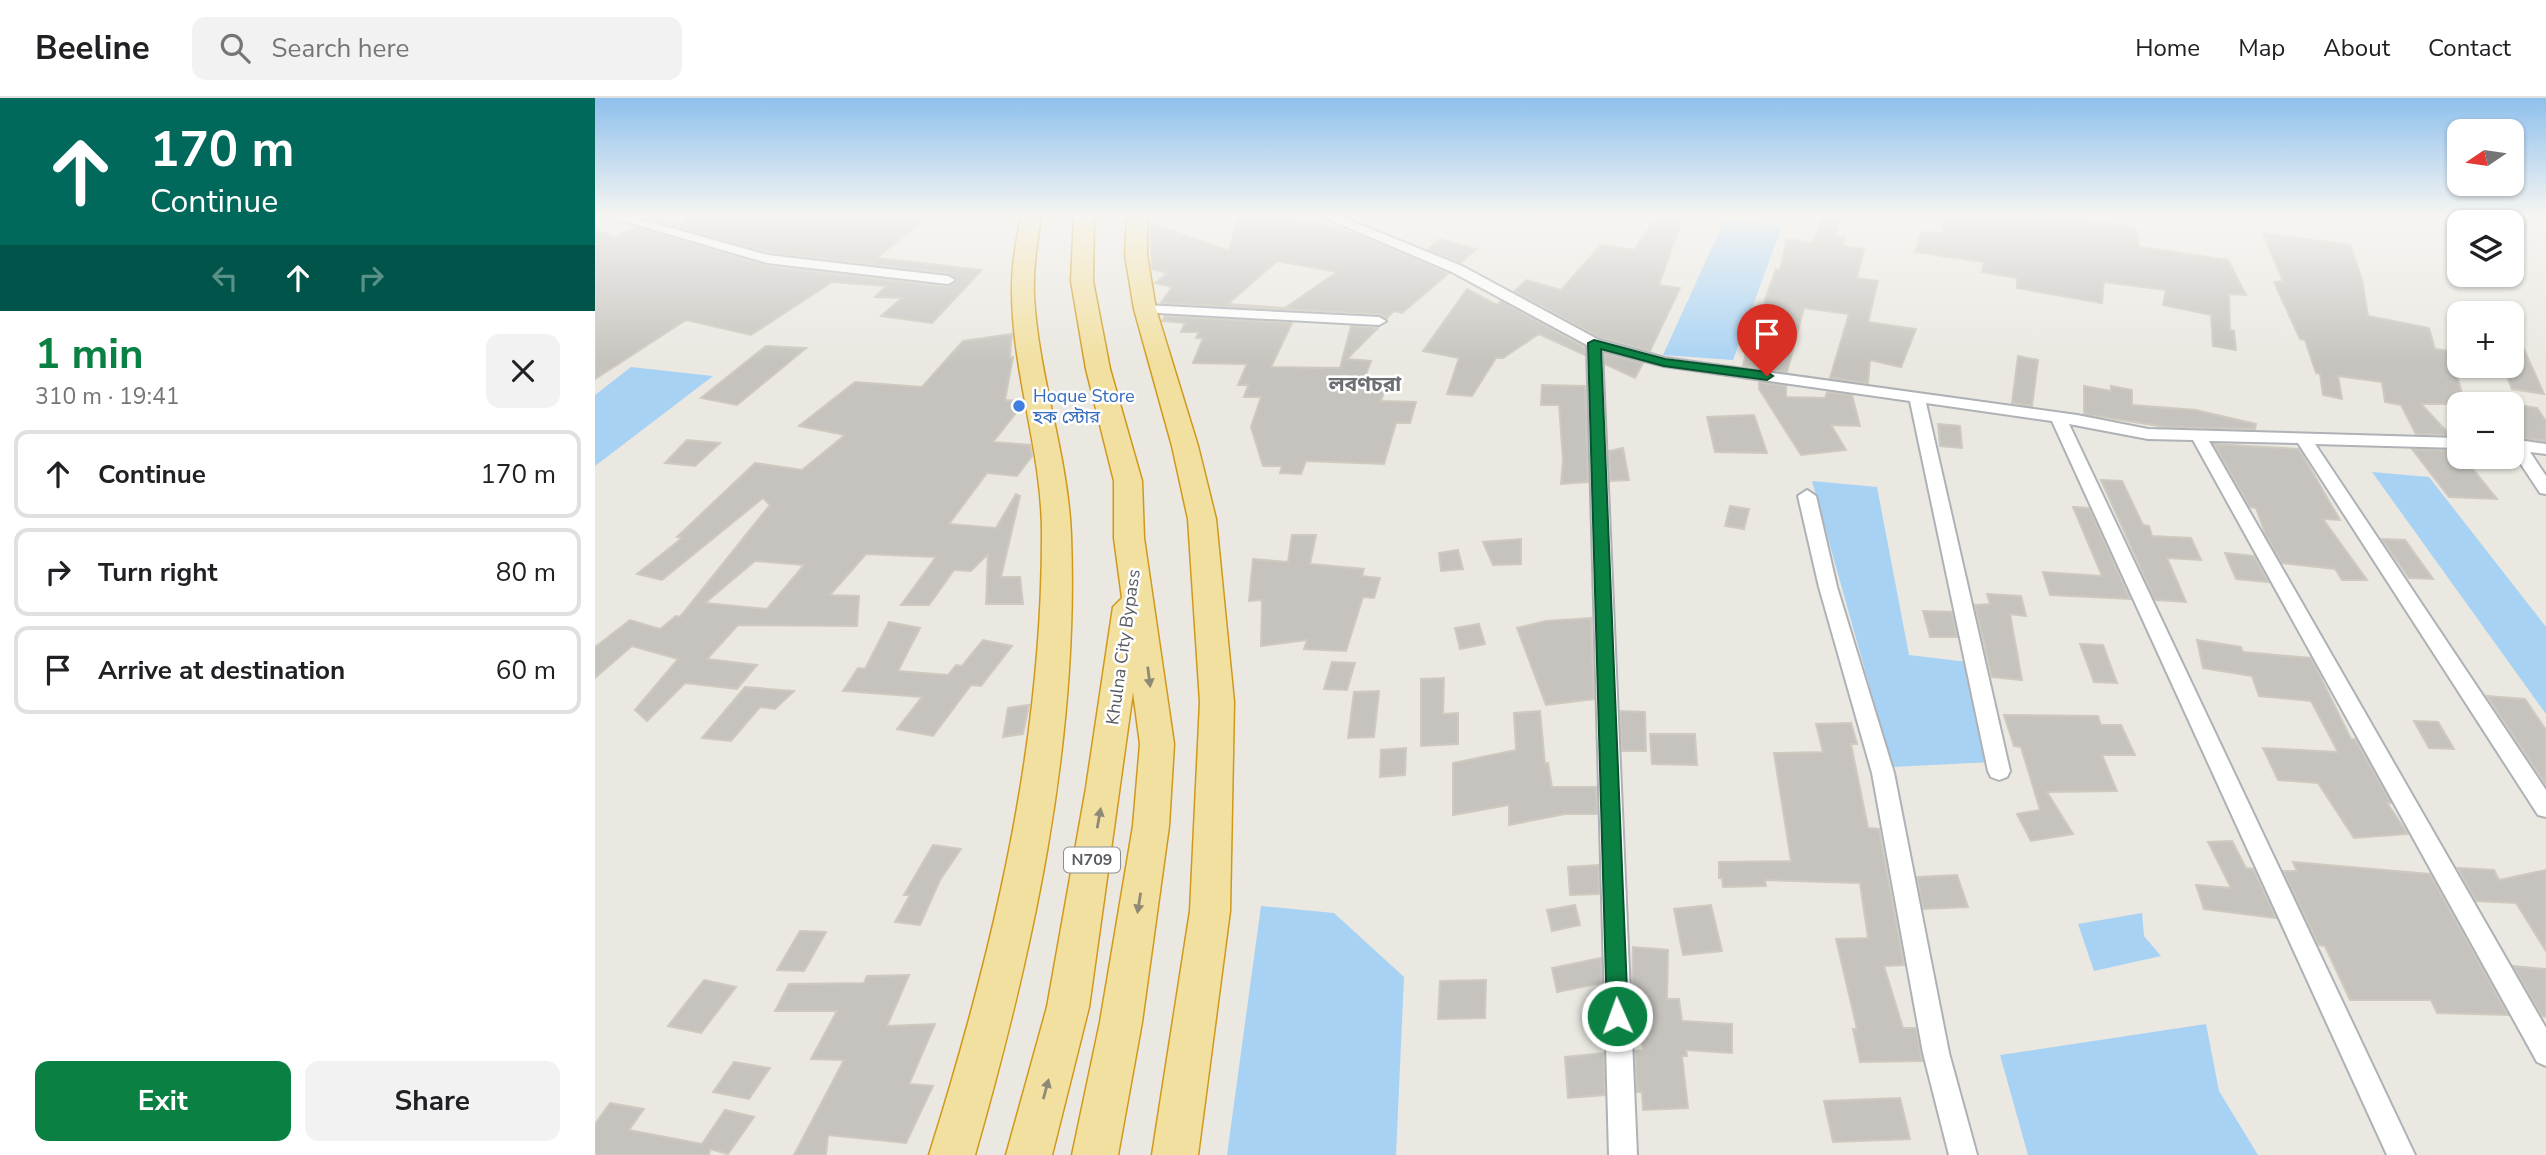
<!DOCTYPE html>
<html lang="en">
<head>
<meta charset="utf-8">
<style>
  body { margin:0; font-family:"Nunito Sans","Noto Sans Bengali",sans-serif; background:#f2f2f2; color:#202124; height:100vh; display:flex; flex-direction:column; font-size:26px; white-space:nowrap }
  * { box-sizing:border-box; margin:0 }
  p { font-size:23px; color:#757577 }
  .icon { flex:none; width:38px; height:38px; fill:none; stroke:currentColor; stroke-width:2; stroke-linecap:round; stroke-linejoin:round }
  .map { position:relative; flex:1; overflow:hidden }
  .panel { display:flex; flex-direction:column; background:#fff; width:595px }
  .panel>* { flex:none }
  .top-card { background:#00695c; color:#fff; overflow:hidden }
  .needle { width:46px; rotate:257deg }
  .buttons { position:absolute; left:1852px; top:21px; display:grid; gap:14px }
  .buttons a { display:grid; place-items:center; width:77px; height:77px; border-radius:14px; background:#fff; box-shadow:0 2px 5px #0004; font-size:35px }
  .pin { position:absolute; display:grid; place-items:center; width:60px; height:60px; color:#fff; margin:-72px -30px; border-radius:50% 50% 50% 0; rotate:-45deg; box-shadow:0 0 7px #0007 }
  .pin .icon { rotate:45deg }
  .me { position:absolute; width:77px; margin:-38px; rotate:358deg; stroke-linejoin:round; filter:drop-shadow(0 0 5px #0008) }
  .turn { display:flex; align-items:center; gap:24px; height:147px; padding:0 35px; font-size:32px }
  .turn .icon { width:91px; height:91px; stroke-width:2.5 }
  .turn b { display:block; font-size:49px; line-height:60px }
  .lanes { display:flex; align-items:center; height:66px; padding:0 35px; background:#0003; justify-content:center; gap:35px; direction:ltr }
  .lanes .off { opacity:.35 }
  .round { display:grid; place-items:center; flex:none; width:74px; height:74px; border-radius:14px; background:#f2f2f2 }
  .head { display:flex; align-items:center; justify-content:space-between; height:119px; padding:0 35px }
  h1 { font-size:42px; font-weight:700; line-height:52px; color:#0b8043 }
  .cta { display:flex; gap:14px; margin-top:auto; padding:14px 35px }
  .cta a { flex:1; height:80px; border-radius:14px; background:#0b8043; color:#fff; font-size:28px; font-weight:700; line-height:80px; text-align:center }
  .cta a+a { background:#f2f2f2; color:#202124 }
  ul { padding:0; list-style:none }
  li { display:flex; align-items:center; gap:21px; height:88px; margin:0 14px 10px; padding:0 21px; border:4px solid #e0e0e0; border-radius:14px }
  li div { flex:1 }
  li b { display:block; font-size:26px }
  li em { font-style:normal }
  header { display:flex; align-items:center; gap:42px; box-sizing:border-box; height:98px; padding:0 35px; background:#fff; border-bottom:2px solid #e0e0e0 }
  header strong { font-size:33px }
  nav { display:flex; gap:38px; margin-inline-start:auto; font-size:24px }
  .search { width:490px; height:63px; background:#f2f2f2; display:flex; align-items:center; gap:18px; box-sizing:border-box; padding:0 24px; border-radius:14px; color:#757577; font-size:26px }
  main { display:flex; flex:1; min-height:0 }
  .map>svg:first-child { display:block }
</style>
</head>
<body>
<header>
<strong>Beeline</strong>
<div class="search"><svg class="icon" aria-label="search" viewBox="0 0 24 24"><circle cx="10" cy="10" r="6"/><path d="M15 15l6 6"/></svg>Search here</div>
<nav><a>Home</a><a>Map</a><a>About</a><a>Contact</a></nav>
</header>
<main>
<section class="panel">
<div class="top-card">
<div class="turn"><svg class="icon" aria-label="ahead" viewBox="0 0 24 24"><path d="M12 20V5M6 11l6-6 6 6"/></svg><div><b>170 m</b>Continue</div></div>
<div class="lanes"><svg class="icon off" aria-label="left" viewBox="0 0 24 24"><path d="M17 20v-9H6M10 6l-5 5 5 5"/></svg><svg class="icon" aria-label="ahead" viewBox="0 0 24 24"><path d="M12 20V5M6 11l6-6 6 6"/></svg><svg class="icon off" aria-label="right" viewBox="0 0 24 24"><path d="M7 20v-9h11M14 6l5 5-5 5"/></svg></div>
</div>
<div class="head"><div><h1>1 min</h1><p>310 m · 19:41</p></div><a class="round"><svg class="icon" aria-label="close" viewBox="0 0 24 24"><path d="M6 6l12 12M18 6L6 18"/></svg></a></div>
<ul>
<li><svg class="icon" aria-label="ahead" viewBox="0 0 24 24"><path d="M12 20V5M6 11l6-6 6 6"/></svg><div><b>Continue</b></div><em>170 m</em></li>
<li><svg class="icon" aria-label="right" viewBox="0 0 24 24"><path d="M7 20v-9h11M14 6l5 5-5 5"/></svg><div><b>Turn right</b></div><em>80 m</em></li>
<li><svg class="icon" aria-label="arrive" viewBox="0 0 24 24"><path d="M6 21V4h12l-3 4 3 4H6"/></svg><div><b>Arrive at destination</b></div><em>60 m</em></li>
</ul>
<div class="cta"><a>Exit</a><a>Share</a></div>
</section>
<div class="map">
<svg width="1951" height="1057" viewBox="0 0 1951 1057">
  <rect width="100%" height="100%" fill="#eae8e1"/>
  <!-- water -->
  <g fill="#a8d2f4">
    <path d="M1130 121 1187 128 1138 262 1068 257Z"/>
    <path d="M36 269 118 278 0 368V297Z"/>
    <path d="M1777 374 1834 379 1951 529V616Z"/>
    <path d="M1217 383 1282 389 1314 557 1373 564 1398 664 1297 669Z"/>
    <path d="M666 808 739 815 809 879 801 1057H632Z"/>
    <path d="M1547 815 1549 838 1566 858 1499 873 1483 826Z"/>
    <path d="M1611 926 1624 993 1663 1057H1433L1405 957Z"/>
  </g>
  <!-- building -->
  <g fill="#c6c3be" stroke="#cecac0" stroke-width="2" fill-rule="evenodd">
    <path d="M91 118H334L282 160 387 172 337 225 286 218 307 200 280 199 291 188 237 184 156 237 91 222 0 281V132L20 139 41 129 172 168 353 189 362 183 353 175 174 154 57 122 62 119 90 128Z"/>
    <path d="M643 118H686L749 131 747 133 762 136 854 175 807 215 799 213 792 220 784 216 566 205 577 189 560 185 573 175 557 171 555 125 634 153ZM682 163 742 174 690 210 633 206Z"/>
    <path d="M1062 118H1088L1064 187 1085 190 1055 253 1005 240 919 193 932 182 966 192 1006 147 1039 152Z"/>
    <path d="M1227 118H1244L1240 139 1250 140 1248 148 1269 151 1262 180 1283 183 1273 224 1321 231 1306 269 1275 262 1273 285 1235 280 1254 216 1209 210 1192 274 1148 268 1156 232 1165 233 1170 202 1181 171 1185 172 1192 141 1218 145Z"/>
    <path d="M1349 118H1477L1541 130 1544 149 1633 162 1651 197 1634 196 1635 232 1639 233 1641 252 1618 248 1616 217 1568 207 1571 192 1509 184 1507 205 1422 190V180L1387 174 1389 164 1320 154 1327 134 1348 135Z"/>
    <path d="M1668 135 1755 147 1767 181 1773 218 1834 230 1840 251 1855 253 1870 306H1826L1855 337 1821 336 1806 307 1790 304 1787 284 1743 278 1747 301 1728 297 1725 276 1721 275 1710 242 1705 241 1679 184 1688 183Z"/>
    <path d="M845 141 881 151 866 165 833 151Z"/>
    <path d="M872 191 902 207 906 203 989 249 990 257 944 236 908 260H901L877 298 852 296 864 260 828 253Z"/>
    <path d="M570 218 697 225 676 269 745 270 756 228 783 230 752 261 776 263 767 287H791L786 303 821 304 815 325H801L789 366 711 363 706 376 685 375 687 368H668L656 329 666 299H649L653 287H643L652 266 598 265 608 240H601L604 234H586L590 225 567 223Z"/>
    <path d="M1916 222 1949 296 1917 291 1908 268H1916Z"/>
    <path d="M417 236 415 259H418L410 302 427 303 428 306 398 344 435 347 437 358 422 378 392 375 354 426 401 430 421 396 425 398 406 479H425L428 506H391L393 456 376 473 359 472 334 507H306L341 459 271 456 235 497 264 498 262 528 143 527 112 561 162 567 142 591 90 585 52 623 40 612 83 561 37 548 0 580V549L35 522 65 531 81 518 85 519 175 407 168 400 67 482 42 476 87 440 82 439 160 365 207 372 250 337 204 328 260 284 327 289 368 243ZM160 463 209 467 172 511 110 505Z"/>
    <path d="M171 248 211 250 142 307 106 300Z"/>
    <path d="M1010 255 1048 265 1040 280 1010 266Z"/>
    <path d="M1423 258 1443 262 1437 308 1417 305Z"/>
    <path d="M1164 284 1191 288V299L1230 300 1232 294 1257 297 1265 328 1236 327 1251 352 1206 357 1164 291Z"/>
    <path d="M947 287 990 288 993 384 966 386 968 362 964 307H946Z"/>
    <path d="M1489 288 1516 293V288L1537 292V307L1601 312 1661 326 1660 331 1570 329 1489 316Z"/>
    <path d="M1909 305 1942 310 1951 323V343L1925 340 1916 321V306Z"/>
    <path d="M1159 317 1172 355 1120 354 1112 319Z"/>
    <path d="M1343 326 1365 328 1367 350 1345 348Z"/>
    <path d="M92 342 125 345 100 368 70 365Z"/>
    <path d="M1619 346 1704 351 1745 422 1728 421 1772 482H1747L1740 471 1687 465 1670 435 1661 410 1655 409Z"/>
    <path d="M1028 350 1034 382 1015 383 1014 353Z"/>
    <path d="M1817 351 1864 353V359H1875L1885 369H1876L1902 401 1854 399Z"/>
    <path d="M1506 382 1527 383 1548 427 1554 428 1557 438 1596 440 1606 462 1572 460 1591 504 1560 502Z"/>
    <path d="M1135 408 1154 411 1149 431 1130 428Z"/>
    <path d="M1478 409 1494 410 1535 501 1455 497 1448 474 1507 478Z"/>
    <path d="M697 437H721L715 466 769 471 767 478 785 480 779 500 768 499 751 553 709 551 712 542 666 548 667 502 654 503 658 461 693 464Z"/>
    <path d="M926 441V466L898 467 888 444Z"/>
    <path d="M1787 441 1810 442 1838 481 1814 480Z"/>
    <path d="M863 452 868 471 846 473 844 455Z"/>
    <path d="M1630 455 1659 458 1673 484 1641 481Z"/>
    <path d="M1392 496 1426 498 1431 518 1415 516 1427 582 1397 579 1380 507 1395 506Z"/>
    <path d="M1328 513 1357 514 1362 539H1335Z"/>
    <path d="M996 520 999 601 951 607 922 530 951 523Z"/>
    <path d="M294 524 325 530 303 573 353 577 361 567 367 568 388 542 417 548 386 588 376 587 338 638 302 631 327 599 248 593 263 570 270 571Z"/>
    <path d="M884 526 890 546 865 551 860 530Z"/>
    <path d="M1602 542 1646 549 1648 554 1716 560 1756 641H1760L1796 705H1792L1813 736 1759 740 1723 685 1683 682 1668 650 1743 654 1716 603 1664 598 1657 578 1608 570Z"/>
    <path d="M1485 546 1508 547 1522 585 1499 584Z"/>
    <path d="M737 564 760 565 752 592 729 591Z"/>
    <path d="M849 580 848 616 863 615V646L826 648V581Z"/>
    <path d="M150 589 199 593 180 611 165 609 136 643 107 640Z"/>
    <path d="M784 593 779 639 753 640 759 594Z"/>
    <path d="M1892 598 1930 601 1951 632V687Z"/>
    <path d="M434 607 428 636 408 639 413 610Z"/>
    <path d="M945 613 950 666 953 665 957 689H1001L1002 716H970L914 727V707L858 717V665L921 652 919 615Z"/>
    <path d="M1025 613 1050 614 1051 653H1027Z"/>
    <path d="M1409 617 1503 618 1506 627H1526L1540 657H1507L1522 693 1452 694 1478 736 1436 743 1422 716 1445 712 1426 649 1419 648Z"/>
    <path d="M1819 623 1843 624 1859 651 1834 650Z"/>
    <path d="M1256 625 1262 646H1256L1273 730 1284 731 1309 867 1289 868 1308 930H1321L1327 963 1265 964 1258 931H1262L1241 841 1273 840 1265 785 1170 782 1171 788 1128 789 1127 780H1124V764L1196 763 1179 655 1228 654 1221 626Z"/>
    <path d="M1055 636H1100L1102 667 1057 666Z"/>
    <path d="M811 650 810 677 785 679 786 652Z"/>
    <path d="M1637 743 1651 770 1658 771 1681 820 1609 811 1601 787 1636 790 1613 744Z"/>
    <path d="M338 747 366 751 345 782 325 827 300 824 315 797H309Z"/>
    <path d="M1698 764 1835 776 1913 917 1842 915 1836 902H1755L1730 848 1724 847 1688 773H1702Z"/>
    <path d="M1004 767V796L975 797 973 769Z"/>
    <path d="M1863 770 1899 772 1904 782 1951 772V853L1921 805 1881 803Z"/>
    <path d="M1362 777 1373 809 1328 811 1322 779Z"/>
    <path d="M980 807 985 827 957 833 952 812Z"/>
    <path d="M1116 807 1127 853 1088 857 1079 811Z"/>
    <path d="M205 833 231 834 209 873 182 872Z"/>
    <path d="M1038 849 1073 852 1072 901H1084L1087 923 1137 926V955L1091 952 1092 958H1087L1093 1010 1048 1012 1047 994H1042L1040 953 1048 952 1042 891H1037Z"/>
    <path d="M1006 860 1007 885 962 894 957 870Z"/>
    <path d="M1918 868 1951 871V919L1947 918Z"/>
    <path d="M314 877 292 928 340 926 314 986 338 988 311 1045 233 1037 231 1057H199L249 962 216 961 242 913H180L194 886 269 885 272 878Z"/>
    <path d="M109 882 141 889 106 935 73 928Z"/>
    <path d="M891 882 890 920 843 921 845 883Z"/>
    <path d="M1009 955 1010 997 973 1000 970 959Z"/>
    <path d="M139 964 175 970 154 1001 118 994Z"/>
    <path d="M1305 1000 1315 1041 1238 1044 1229 1003Z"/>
    <path d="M15 1005 49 1011 34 1032 107 1046 130 1012 159 1019 133 1056 115 1051 114 1057H0V1026Z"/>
  </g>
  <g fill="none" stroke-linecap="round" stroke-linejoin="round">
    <defs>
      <g id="minor">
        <path d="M12 118H33L173 157 353 178 360 182 353 186 172 165Z"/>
        <path d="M726 118H744L867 168 1004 242 1070 260 1482 317 1553 331 1864 340V350L1720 346 1951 692V719L1943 717 1703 345 1614 343 1951 930V968L1942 964 1598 342 1553 341 1474 326 1820 1057H1792L1457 323 1331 305 1415 673 1412 679 1404 682 1396 679 1393 673 1315 303 1069 268 1007 252 1042 1057H1014L992 247 857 174Z"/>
        <path d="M550 207 784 219 791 223 784 227 545 214 543 211Z"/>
        <path d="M1916 341 1951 346V356L1935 354 1951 378V396L1945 395 1916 351Z"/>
        <path d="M1212 392 1221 398 1242 489 1299 675 1354 955 1382 1057H1354L1328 955 1277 675 1224 489 1203 398Z"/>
      </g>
      <g id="trunk">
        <path d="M426 118H446C442 145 438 170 439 197 443 278 473 356 476 437 484 647 437 857 380 1057H334C397 857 447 650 447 439 448 357 418 279 417 197 416 170 421 145 426 118Z"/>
        <path d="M479 118H499L498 183 515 271 547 383 549 440 579 646 574 728 547 924 523 1057H477L505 924 538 728 545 646 538 594 494 909 457 1057H411L452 909 491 690 518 509 527 500 519 440V383L491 271 476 183Z"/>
        <path d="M532 118H552V157L561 211 603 348 621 421 639 604 635 813 603 1057H557L595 813 605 604 593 421 577 348 539 211 530 157Z"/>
      </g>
    </defs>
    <!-- minor casing -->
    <use href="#minor" stroke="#aeb1b5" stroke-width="4"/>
    <!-- trunk casing -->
    <use href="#trunk" stroke="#d0991b" stroke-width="3"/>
    <!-- minor -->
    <use href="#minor" fill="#fff" fill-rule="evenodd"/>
    <!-- trunk -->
    <use href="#trunk" fill="#f2e0a0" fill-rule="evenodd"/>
  </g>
  <!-- one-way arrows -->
  <defs><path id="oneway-solid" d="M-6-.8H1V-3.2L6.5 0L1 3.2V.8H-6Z" transform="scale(1.75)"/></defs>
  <g fill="#8f8a76">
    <use href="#oneway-solid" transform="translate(554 579) rotate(83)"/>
    <use href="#oneway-solid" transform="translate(504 720) rotate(-80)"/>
    <use href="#oneway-solid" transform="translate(544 805) rotate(99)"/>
    <use href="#oneway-solid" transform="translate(451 991) rotate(-75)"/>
  </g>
  <!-- sky -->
  <linearGradient id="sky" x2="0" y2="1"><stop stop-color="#8ec0ed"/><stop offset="0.44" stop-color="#f6f5f2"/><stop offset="1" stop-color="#f6f5f2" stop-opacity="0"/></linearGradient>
  <rect width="1951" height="266" fill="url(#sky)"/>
  <!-- route -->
  <path fill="#0b8043" stroke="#07532c" stroke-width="2" d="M999 242 1070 261 1172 274 1178 278 1172 282 1069 268 1006 251 1033 918 1030 926 1022 929 1015 926 1012 918 993 245Z"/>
  <!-- markers -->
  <circle fill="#3f7fe0" stroke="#fff" stroke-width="2.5" cx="424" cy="308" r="7"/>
  <g text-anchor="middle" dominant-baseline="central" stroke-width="5" stroke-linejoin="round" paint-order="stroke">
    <!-- shield labels -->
    <rect fill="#fff" stroke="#8b8d90" stroke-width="2" x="469" y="749.5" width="56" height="25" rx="5"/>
    <g font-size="16" font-weight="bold" fill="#595c60">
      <text x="497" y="762">N709</text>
    </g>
    <!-- shop labels -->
    <g font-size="18" fill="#366cbe" stroke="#fff" text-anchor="start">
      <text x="438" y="298">Hoque Store<tspan x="438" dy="21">হক স্টোর</tspan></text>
    </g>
    <!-- street labels -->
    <g font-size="18" fill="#595c60" stroke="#fff">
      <text transform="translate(528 549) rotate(-82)">Khulna City Bypass</text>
    </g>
    <!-- far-district labels -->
    <g font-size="21" font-weight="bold" fill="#6b6e72" stroke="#fff">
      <text x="770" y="286">লবণচরা</text>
    </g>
  </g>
</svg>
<div class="buttons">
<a><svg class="needle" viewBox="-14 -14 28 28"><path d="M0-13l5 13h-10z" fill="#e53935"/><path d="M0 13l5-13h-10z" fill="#757577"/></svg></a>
<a><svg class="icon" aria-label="layers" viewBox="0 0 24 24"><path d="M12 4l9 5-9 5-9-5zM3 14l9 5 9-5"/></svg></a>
<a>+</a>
<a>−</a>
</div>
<div class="pin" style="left:1172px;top:278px;background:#d93025"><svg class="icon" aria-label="arrive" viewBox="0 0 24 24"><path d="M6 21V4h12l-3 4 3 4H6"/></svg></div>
<svg class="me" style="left:1022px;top:918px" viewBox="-20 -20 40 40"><circle r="17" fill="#0b8043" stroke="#fff" stroke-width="3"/><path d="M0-11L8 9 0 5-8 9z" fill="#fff"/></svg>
</div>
</main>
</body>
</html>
